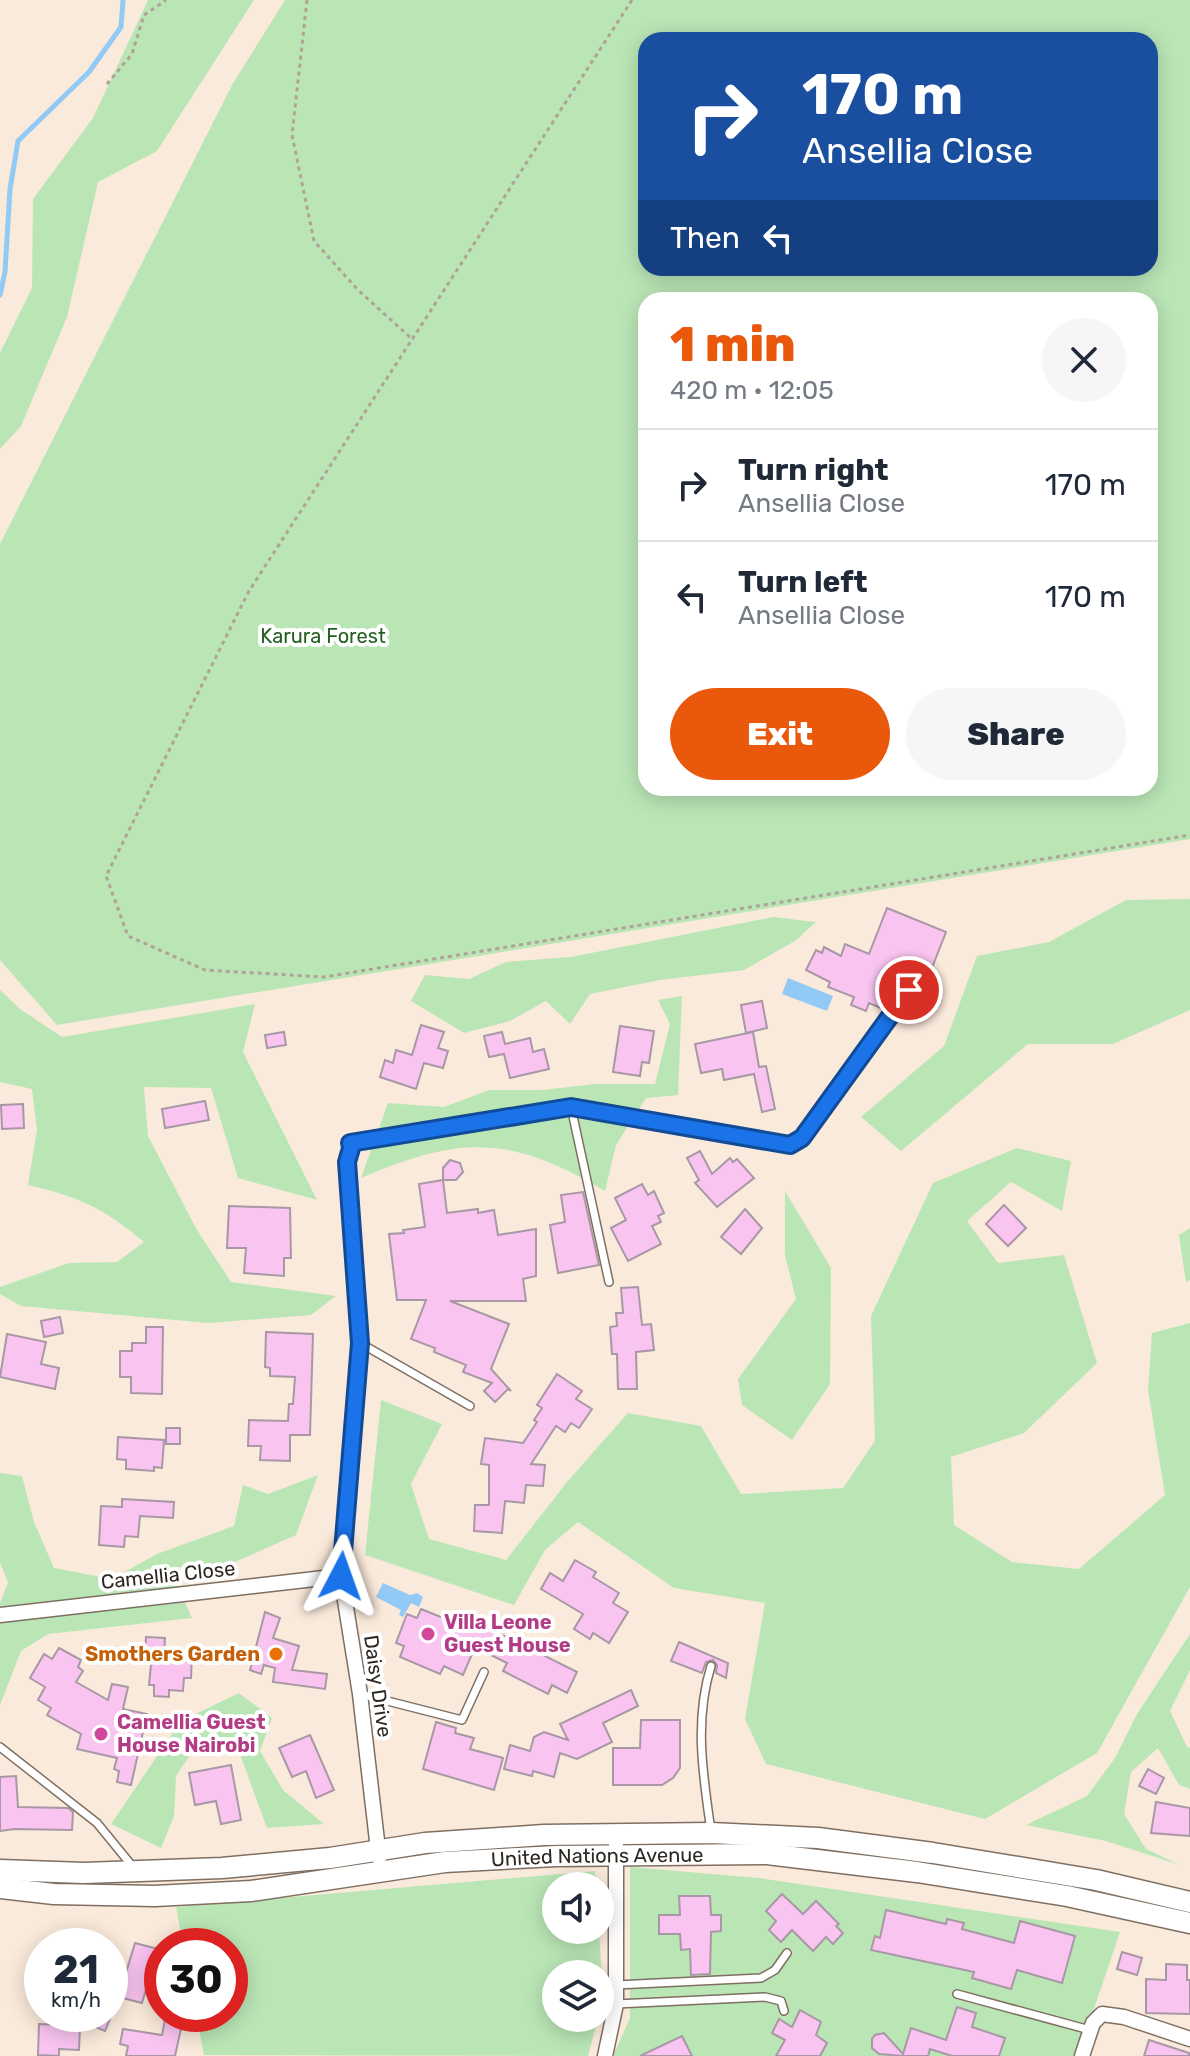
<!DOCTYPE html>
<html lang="en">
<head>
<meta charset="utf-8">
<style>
  body { margin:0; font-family:Rubik,sans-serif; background:#f6f6f7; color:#1f2937; height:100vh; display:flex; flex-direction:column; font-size:30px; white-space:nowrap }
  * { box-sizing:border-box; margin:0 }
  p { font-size:26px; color:#747a83 }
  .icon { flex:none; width:44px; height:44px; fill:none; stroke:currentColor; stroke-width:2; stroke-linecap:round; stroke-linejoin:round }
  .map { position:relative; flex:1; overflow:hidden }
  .sheet { position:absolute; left:638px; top:292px; width:520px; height:504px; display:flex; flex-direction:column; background:#fff; border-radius:24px; box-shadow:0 4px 20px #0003 }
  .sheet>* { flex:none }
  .top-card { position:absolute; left:638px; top:32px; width:520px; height:244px; border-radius:24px; box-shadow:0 4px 20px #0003; background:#1a4fa0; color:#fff; overflow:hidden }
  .buttons { position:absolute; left:542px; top:1872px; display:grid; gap:16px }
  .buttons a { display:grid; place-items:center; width:72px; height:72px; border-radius:50%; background:#fff; box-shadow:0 4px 20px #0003; font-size:40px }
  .speed { position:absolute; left:24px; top:1928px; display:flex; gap:16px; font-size:40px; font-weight:700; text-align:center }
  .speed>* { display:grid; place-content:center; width:104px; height:104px; border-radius:50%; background:#fff; box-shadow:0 4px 20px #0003; line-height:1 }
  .speed small { font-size:20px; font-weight:400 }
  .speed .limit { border:12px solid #d22; background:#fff; color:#111 }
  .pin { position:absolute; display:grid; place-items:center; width:68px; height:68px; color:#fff; margin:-34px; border:4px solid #fff; border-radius:50%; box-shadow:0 2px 8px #0007 }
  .me { position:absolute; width:88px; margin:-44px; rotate:4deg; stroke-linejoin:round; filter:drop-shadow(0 0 6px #0008) }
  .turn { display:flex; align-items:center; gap:28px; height:168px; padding:0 32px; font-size:36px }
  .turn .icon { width:104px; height:104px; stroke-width:2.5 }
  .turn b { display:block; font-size:56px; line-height:68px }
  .then { display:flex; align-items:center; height:76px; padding:0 32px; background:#0003; gap:16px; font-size:30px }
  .round { display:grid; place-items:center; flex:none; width:84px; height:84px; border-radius:42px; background:#f6f6f7 }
  .headline { display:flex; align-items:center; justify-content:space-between; height:136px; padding:0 32px }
  h1 { font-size:48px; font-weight:800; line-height:60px; color:#ea580c }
  .action { display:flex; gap:16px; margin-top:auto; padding:16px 32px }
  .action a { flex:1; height:92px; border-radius:48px; background:#ea580c; color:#fff; font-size:32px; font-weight:800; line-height:92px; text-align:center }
  .action a+a { background:#f6f6f7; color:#1f2937 }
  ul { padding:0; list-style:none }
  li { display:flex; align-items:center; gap:24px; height:112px; padding:0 32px; border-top:2px solid #e0e1e3 }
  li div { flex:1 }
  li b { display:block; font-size:30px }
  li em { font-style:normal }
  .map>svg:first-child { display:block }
</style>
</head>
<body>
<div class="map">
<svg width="1190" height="2056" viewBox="0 0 1190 2056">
  <rect width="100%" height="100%" fill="#faeadb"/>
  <!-- green -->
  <g fill="#bae6b6" fill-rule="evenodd">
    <path d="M148 0H254L157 151 98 182 67 317 21 426 0 449V353L32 288 33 199 93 118Z"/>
    <path d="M285 0H1190V839L57 1025 0 960V544L232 85ZM646 40H1150V268H646ZM646 300H1150V788H646Z"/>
    <path d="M1190 899V1010L1113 1044H1028L901 1151 861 1117 944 1046 977 956 1049 942 1126 900Z"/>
    <path d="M773 917 816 922 795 941 744 970 660 980 590 994 570 1024 546 1001 510 1021 464 1033 411 1001 425 975 469 979 506 962 571 957Z"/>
    <path d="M0 990 20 1009 62 1037 255 1004 243 1052 317 1200 238 1178 211 1088 144 1087 148 1136 197 1230 231 1282 336 1296 311 1315 208 1323 21 1306 0 1294V1287L69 1263 117 1262 144 1242C104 1208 79 1197 28 1185L37 1130 32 1089 0 1082Z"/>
    <path d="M682 996 678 1095 646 1098 616 1145 605 1191C511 1135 461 1135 361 1178L388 1103 444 1107 489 1090H542L596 1084H655L670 1024 658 1000Z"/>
    <path d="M1017 1148 1071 1161 1062 1211 1011 1182 967 1221 998 1263 1064 1255 1097 1363 1024 1433 951 1457 954 1525 1012 1562 1079 1569 1165 1495 1148 1390 1152 1333 1190 1323V1587L1097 1753 985 1819 766 1764 745 1719 765 1603 674 1588 578 1522 545 1550 514 1605 365 1555 381 1400 442 1424 411 1484 429 1539 506 1560 567 1482 628 1413 701 1426 741 1494 843 1488 875 1441 871 1316 933 1183Z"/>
    <path d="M785 1191 831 1268 830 1384 792 1440 742 1405 738 1379 796 1299 785 1255Z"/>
    <path d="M1190 1228V1280L1186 1282 1179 1235Z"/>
    <path d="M0 1473 22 1476 34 1522 54 1568 112 1579 157 1554 234 1526 243 1485 268 1494 318 1475 296 1535 235 1562 169 1568 192 1618 48 1634 21 1651 0 1705V1603L8 1582 0 1563Z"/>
    <path d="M1190 1634V1670L1170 1711 1187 1747 1190 1748V1789L1179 1785 1158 1748 1131 1772 1124 1814 1146 1849 1180 1865 1106 1841 1026 1825 1087 1796 1115 1758 1137 1714Z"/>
    <path d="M239 1693 272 1718 260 1751 283 1790 324 1824 267 1828 237 1746H196L176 1776 174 1816 161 1848 111 1824 181 1721Z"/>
    <path d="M630 1867 759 1878 1120 1932 1078 2056H613L630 2018Z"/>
    <path d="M595 1871 596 1886H556V1930H599L603 1997 600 2010V1974H556V2018H598L588 2056 204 2055 196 2014H230V1946H183L176 1907Z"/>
  </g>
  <!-- water -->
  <g fill="#93c9f5">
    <path d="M788 978 833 996 827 1011 782 994Z"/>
    <path d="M383 1583 410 1595 417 1593 423 1597 419 1607 411 1603 403 1617 399 1615 401 1610 376 1597Z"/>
  </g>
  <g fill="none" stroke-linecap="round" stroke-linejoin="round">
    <!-- stream -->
    <path stroke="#93c9f5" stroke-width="5" d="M0 295 5 272 10 189 18 141 89 72 121 27 123 0"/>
  </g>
  <!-- building -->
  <g fill="#fac4f1" stroke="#a898a5" stroke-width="2">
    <path d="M887 908 946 932 926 983 904 974 898 988 883 1009 869 1003 866 1011 851 1005 854 997 828 987 830 982 806 970 816 950 822 953 824 947 841 956 845 944 869 954Z"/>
    <path d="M762 1001 767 1028 746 1033 741 1005Z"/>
    <path d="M421 1025 444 1032 438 1048 448 1051 443 1068 424 1063 416 1089 380 1077 385 1060 393 1063 396 1050 412 1055Z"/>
    <path d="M620 1026 654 1031 649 1063 642 1062 640 1076 613 1072Z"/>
    <path d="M284 1032 286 1045 267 1048 265 1035Z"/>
    <path d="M502 1032 505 1044 530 1038 533 1052 544 1049 549 1069 510 1078 504 1054 489 1057 484 1036Z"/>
    <path d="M753 1032 759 1067 766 1066 775 1109 762 1112 754 1074 724 1080 722 1069 701 1073 695 1044Z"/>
    <path d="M205 1101 209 1120 165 1128 162 1109Z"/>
    <path d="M23 1104 24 1128 2 1129 1 1105Z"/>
    <path d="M700 1151 712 1174 730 1158 733 1162 737 1159 754 1178 717 1207 695 1183 699 1180 687 1158Z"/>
    <path d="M450 1160 460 1163 463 1172 456 1180H443V1168Z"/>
    <path d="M443 1180 447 1213 478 1209V1213L494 1210 498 1235 536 1229V1276L523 1279 526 1301H450L509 1324 491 1369 511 1391 508 1389 495 1402 484 1391 492 1383 463 1372 466 1365 434 1352 435 1348 411 1339 426 1300H397L389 1234 404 1233 403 1230 425 1227 419 1184Z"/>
    <path d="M642 1184 648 1195 654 1191 664 1213 658 1216 661 1222 652 1226 661 1244 628 1261 611 1228 626 1220 615 1198Z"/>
    <path d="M583 1192 599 1265 558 1273 550 1225 565 1222 561 1195Z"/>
    <path d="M1004 1205 1026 1228 1008 1246 986 1224Z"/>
    <path d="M229 1206 290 1208 291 1258H284V1276L244 1273 246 1248H227Z"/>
    <path d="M745 1209 762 1228 741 1254 721 1237Z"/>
    <path d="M638 1287 642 1325 651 1324 654 1350 636 1352 637 1389H618L617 1354H612L610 1327 617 1326 616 1313H623L621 1288Z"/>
    <path d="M60 1317 63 1333 44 1337 41 1321Z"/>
    <path d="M146 1327H163L162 1394 131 1393V1377H120V1351H132V1343H146Z"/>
    <path d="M266 1332 313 1334 310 1435H290V1461L260 1460 261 1446H248L249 1420 288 1421 289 1404H293L295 1377 270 1376V1368L265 1367Z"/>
    <path d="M7 1334 46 1342 41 1364 59 1368 55 1389 0 1377Z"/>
    <path d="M557 1374 582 1391 576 1399 592 1409 579 1428 571 1423 565 1432 556 1426 531 1464 545 1465 543 1486 526 1485 524 1503 505 1501 502 1533 474 1531 475 1505H489V1465L481 1464 485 1438 523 1443 537 1422 534 1420 542 1408 537 1405Z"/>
    <rect x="166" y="1428" width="14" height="16"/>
    <path d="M118 1437 164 1440 162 1468 154 1467V1471L126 1469V1460L117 1459Z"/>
    <path d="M122 1499 174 1502 173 1518 140 1516 138 1537 125 1536 124 1547 99 1545 101 1506 122 1507Z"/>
    <path d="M575 1560 596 1572 593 1577 619 1593 613 1603 628 1612 609 1643 593 1633 590 1639 574 1629 583 1614 541 1589 550 1573 563 1581Z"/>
    <path d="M421 1609 463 1626 467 1617 577 1672 567 1693 552 1685 548 1694 503 1671 507 1663 475 1647 463 1675 444 1666 440 1674 400 1657 404 1646 396 1643 407 1614 417 1618Z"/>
    <path d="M265 1612 280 1618 273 1638 299 1646 292 1670 327 1674 325 1689 273 1682 275 1668 264 1665 261 1674 250 1670Z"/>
    <path d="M146 1637 165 1638 164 1654 192 1655 191 1678H184L183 1691 169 1690V1697L154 1696V1685H149L152 1654H145Z"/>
    <path d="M679 1642 728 1663 726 1678 716 1673 717 1665 713 1660 706 1662 702 1673 671 1661Z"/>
    <path d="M59 1648 81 1660 78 1667 83 1671 76 1682 108 1700 112 1684 128 1687 123 1709 147 1714 131 1785 117 1782 119 1771 114 1769 117 1758 77 1749 81 1734 47 1715 51 1708 38 1700 45 1687 30 1678 44 1654 52 1659Z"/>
    <path d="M631 1690 638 1706 603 1723 612 1742 577 1759 560 1753 554 1777 533 1771 532 1776 504 1769 510 1745 530 1751 534 1737 544 1732 568 1740 560 1724Z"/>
    <path d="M641 1720H680V1768L673 1778 662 1785H613V1748H640Z"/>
    <path d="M436 1722 456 1728 455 1733 474 1738 470 1749 503 1758 494 1790 423 1769Z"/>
    <path d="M310 1735 334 1790 316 1798 306 1771 292 1777 279 1748Z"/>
    <path d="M231 1765 241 1820 221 1824 216 1801 195 1805 189 1773Z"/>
    <path d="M1148 1769 1164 1778 1156 1794 1139 1786Z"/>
    <path d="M16 1776 18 1807 68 1808 73 1812 72 1830 15 1829 0 1831V1777Z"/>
    <path d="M1156 1802 1190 1808V1836L1151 1833Z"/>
    <path d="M782 1894 803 1914 816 1901 839 1924 836 1926 843 1933 833 1944 826 1937 813 1951 792 1930 781 1942 769 1930 776 1921 766 1911Z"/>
    <path d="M679 1896H710L711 1915H721V1931L711 1932 710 1974 691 1975 690 1949 681 1950 680 1934H659V1915H680Z"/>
    <path d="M886 1910 946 1924 947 1919 964 1923 962 1929 1014 1943 1020 1921 1075 1936 1062 1983 1017 1970 1011 1989 972 1978 974 1972 871 1950 875 1936 880 1938Z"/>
    <path d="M135 1943 158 1949 142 2003 115 1996 119 1978 124 1979Z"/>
    <path d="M1122 1952 1142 1958 1137 1975 1117 1969Z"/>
    <path d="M1166 1964 1187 1965V1980H1190V2014L1146 2013V1979L1166 1980Z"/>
    <path d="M957 2007 976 2013 972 2027 1005 2038 999 2056H952L930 2049 928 2056H903L879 2054 872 2048V2039L875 2035 884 2033 903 2054 911 2028 946 2040Z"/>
    <path d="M800 2010 821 2022 816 2035 827 2043 820 2056H776L785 2040 772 2033 779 2019 792 2027Z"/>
    <path d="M65 2014H112L105 2031Z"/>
    <path d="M166 2014 184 2015 175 2056H126L128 2046 120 2044 123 2029 162 2035Z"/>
    <path d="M39 2024 80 2026 79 2050 59 2049V2056L38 2055Z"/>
    <path d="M682 2036 692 2056H640Z"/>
    <path d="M1149 2040 1189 2053V2056H1144Z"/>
  </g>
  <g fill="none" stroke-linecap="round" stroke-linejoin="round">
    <defs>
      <g id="lane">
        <path d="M571 1107 609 1282"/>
        <path d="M360 1343 470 1406"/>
        <path d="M711 1666C694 1721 703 1775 711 1831"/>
        <path d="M360 1694 462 1720 484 1672"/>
        <path d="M0 1747 97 1823 133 1867"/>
        <path d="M616 1985 761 1978 775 1970 787 1953"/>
        <path d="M957 1994 1090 2030"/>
        <path d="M616 2004 765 1997 781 2001 784 2011"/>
      </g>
      <g id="street">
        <path d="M0 1615 341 1576"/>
        <path d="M379 1858 360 1694 341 1576 360 1343 347 1162 352 1145 350 1143 571 1107 790 1145 802 1138 909 990"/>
        <path d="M605 2056 616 2004V1835"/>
        <path d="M1082 2056 1093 2023 1102 2014 1124 2017 1190 2039"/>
      </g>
      <g id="secondary">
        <path d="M0 1870 84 1873 222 1868 330 1858 425 1843 544 1835 711 1833 818 1838 933 1853 1096 1880 1190 1902"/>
        <path id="s1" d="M0 1888 54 1894 155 1896 251 1891 445 1862 556 1856 767 1854 917 1872 1067 1896 1190 1923"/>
      </g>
    </defs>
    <!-- lane casing -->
    <use href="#lane" stroke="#7e6f62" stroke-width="10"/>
    <!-- street casing -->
    <use href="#street" stroke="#7e6f62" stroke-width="17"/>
    <!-- secondary casing -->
    <use href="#secondary" stroke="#7e6f62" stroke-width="23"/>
    <!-- path -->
    <g stroke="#afa297" stroke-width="3" stroke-dasharray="4 4" stroke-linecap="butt">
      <path d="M307 0 292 135 314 241 358 290 412 339"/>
      <path d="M632 0 249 591 106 876 128 936 205 970 324 977 1190 835"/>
      <path d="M107 84 132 54 144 15 166 0"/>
    </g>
    <!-- lane -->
    <use href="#lane" stroke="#fff" stroke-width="7"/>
    <!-- street -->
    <use href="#street" stroke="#fff" stroke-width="14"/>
    <!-- secondary -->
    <use href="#secondary" stroke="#fff" stroke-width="20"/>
  </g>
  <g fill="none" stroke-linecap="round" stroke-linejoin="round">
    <defs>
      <path id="route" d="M341 1576 360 1343 347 1162 352 1145 350 1143 571 1107 790 1145 802 1138 909 990"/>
    </defs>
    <!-- route casing -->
    <use href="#route" stroke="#114b97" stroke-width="20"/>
    <!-- route -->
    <use href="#route" stroke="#1a73e8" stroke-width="14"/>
  </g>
  <!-- markers -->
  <g fill="#d1479c" stroke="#fff" stroke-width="3">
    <circle cx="428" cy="1634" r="8"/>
    <circle cx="101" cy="1734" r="8"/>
  </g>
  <circle fill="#e8710a" stroke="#fff" stroke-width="3" cx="276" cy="1654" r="8"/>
  <g text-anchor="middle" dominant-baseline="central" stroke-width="8" stroke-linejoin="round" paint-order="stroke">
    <!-- park labels -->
    <g font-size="20" fill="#246021" stroke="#fff">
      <text x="323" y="636">Karura Forest</text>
    </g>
    <!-- street labels -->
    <g font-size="20" fill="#2d2721" stroke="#fff">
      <text transform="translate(168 1575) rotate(-6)">Camellia Close</text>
      <text transform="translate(378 1686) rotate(82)">Daisy Drive</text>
      <text stroke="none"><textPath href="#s1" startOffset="600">United Nations Avenue</textPath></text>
    </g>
    <!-- hotel labels -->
    <g font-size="20" font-weight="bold" fill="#b23c85" stroke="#fff" text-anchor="start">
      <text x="444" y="1622">Villa Leone<tspan x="444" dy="23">Guest House</tspan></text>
      <text x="117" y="1722">Camellia Guest<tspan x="117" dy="23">House Nairobi</tspan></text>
    </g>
    <!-- food labels -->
    <g font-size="20" font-weight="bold" fill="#c56008" stroke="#fff" text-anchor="end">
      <text x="260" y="1654">Smothers Garden</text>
    </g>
  </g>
</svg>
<div class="buttons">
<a><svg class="icon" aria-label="sound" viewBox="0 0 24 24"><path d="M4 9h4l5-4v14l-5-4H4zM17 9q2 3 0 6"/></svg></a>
<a><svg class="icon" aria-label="layers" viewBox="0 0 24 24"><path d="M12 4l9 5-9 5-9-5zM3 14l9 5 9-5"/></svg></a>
</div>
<div class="speed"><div>21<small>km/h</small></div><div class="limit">30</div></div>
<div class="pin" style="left:909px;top:990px;background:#d93025"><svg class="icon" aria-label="arrive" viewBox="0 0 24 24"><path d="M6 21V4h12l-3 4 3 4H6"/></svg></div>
<svg class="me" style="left:341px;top:1576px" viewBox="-20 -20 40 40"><path d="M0-17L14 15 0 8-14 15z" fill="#1a73e8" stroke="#fff" stroke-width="4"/></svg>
<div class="top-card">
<div class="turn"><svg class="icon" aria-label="right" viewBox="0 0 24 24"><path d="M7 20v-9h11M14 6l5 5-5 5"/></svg><div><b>170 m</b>Ansellia Close</div></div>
<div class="then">Then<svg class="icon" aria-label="left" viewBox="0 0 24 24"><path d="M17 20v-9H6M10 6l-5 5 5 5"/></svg></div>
</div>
<section class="sheet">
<div class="headline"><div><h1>1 min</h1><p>420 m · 12:05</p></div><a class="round"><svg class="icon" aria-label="close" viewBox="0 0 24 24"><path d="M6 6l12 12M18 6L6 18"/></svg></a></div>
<ul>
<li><svg class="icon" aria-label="right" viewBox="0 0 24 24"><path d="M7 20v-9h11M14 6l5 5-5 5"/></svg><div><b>Turn right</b><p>Ansellia Close</p></div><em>170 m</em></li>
<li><svg class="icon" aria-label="left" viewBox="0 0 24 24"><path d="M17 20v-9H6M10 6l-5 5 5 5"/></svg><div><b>Turn left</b><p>Ansellia Close</p></div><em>170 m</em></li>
</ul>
<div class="action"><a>Exit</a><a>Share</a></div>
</section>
</div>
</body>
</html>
